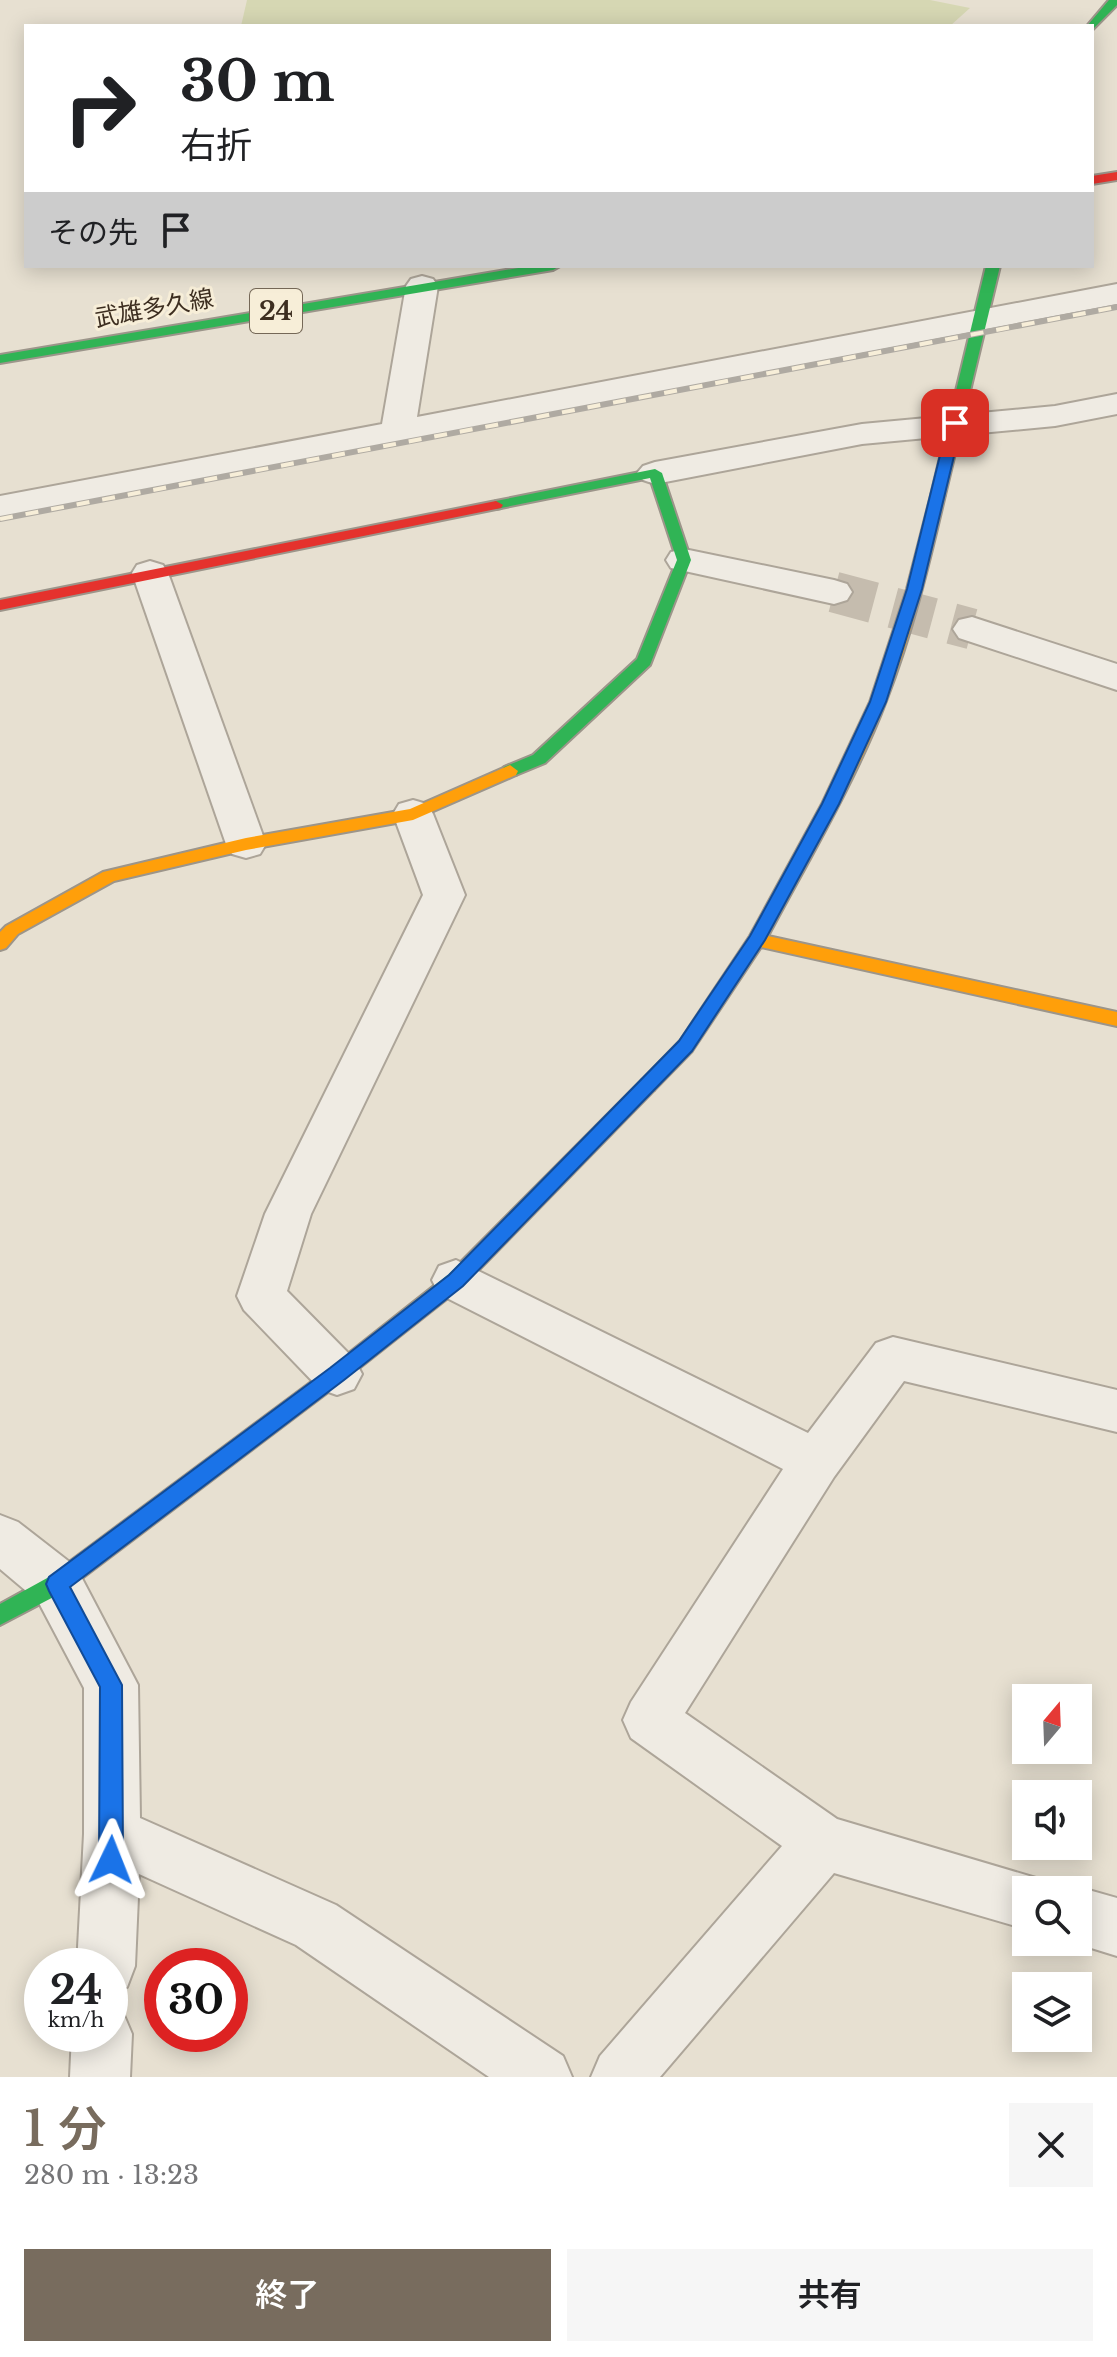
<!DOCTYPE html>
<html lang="ja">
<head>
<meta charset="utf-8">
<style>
  body { margin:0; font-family:"Libre Baskerville","Noto Sans JP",serif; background:#f6f6f6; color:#202124; height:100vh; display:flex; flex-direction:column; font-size:30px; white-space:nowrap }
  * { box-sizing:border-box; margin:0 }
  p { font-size:26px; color:#757577 }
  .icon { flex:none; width:44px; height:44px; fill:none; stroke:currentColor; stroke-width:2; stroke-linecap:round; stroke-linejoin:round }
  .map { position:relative; height:2077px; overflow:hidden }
  .side { display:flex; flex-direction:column; background:#fff; flex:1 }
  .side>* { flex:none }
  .banner { position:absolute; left:24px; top:24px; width:1070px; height:244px; border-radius:0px; box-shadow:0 4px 20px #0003; background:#fff; color:#202124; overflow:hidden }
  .needle { width:52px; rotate:19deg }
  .controls { position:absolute; left:1012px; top:1684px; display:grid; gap:16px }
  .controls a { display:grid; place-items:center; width:80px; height:80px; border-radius:0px; background:#fff; box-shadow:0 4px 20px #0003; font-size:40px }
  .speed { position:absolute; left:24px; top:1948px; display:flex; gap:16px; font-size:40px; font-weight:700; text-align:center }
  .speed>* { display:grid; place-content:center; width:104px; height:104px; border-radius:50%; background:#fff; box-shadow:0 4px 20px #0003; line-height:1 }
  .speed small { font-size:20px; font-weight:400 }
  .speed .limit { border:12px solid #d22; background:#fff; color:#111 }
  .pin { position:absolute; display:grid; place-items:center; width:68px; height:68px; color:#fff; margin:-34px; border-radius:16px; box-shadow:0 4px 12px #0006 }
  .me { position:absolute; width:88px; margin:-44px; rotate:2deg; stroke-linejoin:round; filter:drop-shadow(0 0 6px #0008) }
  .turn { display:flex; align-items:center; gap:28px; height:168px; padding:0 24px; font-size:36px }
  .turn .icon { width:104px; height:104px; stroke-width:2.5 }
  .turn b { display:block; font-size:56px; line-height:68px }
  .then { display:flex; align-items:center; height:76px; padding:0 24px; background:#0003; gap:16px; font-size:30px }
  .round { display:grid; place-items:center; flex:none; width:84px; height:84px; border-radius:0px; background:#f6f6f6 }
  .overview { display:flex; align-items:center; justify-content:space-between; height:136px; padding:0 24px }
  h1 { font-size:48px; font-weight:600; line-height:60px; color:#786c5e }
  .cta { display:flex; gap:16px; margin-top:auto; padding:16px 24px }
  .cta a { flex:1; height:92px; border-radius:0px; background:#786c5e; color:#fff; font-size:32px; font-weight:600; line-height:92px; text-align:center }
  .cta a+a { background:#f6f6f6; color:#202124 }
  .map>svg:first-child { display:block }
</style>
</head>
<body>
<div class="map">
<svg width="1117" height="2077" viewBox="0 0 1117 2077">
  <rect width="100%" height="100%" fill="#e7e0d1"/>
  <!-- green -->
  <path fill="#d6d7b3" d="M247 0H930L970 8 950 26H241Z"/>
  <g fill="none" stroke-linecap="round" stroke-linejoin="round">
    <!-- street-tunnel -->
    <path stroke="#c5bcae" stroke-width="41" stroke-dasharray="41 20" stroke-linecap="butt" d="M834 592 972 629"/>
    <defs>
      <g id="street">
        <path d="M422 276 433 279 438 286 417 417 1117 284V304L0 518V496L382 424 406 286 411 279Z"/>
        <path d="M1117 394V414L1055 426 862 444 655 484 643 480 637 473 643 466 655 462 862 424 1055 406Z"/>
        <path d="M684 549 834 580 847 584 852 592 847 600 834 604 671 568 666 560 671 552Z"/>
        <path d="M150 561 163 565 168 573 266 844 260 854 246 858 232 854 226 844 132 573 137 565Z"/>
        <path d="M972 617 1117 664V690L959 638 953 629 959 620Z"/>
        <path d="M413 800 427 804 433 814 465 895 311 1214 287 1291 354 1359 362 1374 354 1389 337 1395 320 1389 244 1310 237 1296 265 1214 423 895 393 814 399 804Z"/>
        <path d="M456 1260 808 1433 876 1343 893 1337 1117 1390V1432L904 1381 834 1477 685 1713 837 1819 1046 1881 1050 1890H1026V1929L834 1873 660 2077H591L600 2056 782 1846 631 1738 623 1720 631 1702 783 1469 439 1294 432 1280 439 1266Z"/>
        <path d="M0 1515 18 1522 76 1567 138 1685 140 1818 336 1905 563 2056 572 2077H489L296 1945 139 1874 135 1966 127 1987 110 1994V1966H77L84 1834V1688L38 1601 0 1569Z"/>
        <path d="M1078 1887 1117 1898V1956L1072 1942H1078V1890H1072Z"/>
        <path d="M110 2008 123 2013 132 2034 130 2077H70L72 2034H110Z"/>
      </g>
      <g id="fast">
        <path d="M1109 0H1117V5L1092 30V26H1087Z"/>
        <path d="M530 266H560L553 270 0 363V355Z"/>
        <path d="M986 266H1000L945 495 938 499 931 495Z"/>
        <path d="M655 469 662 473 691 560 650 665 545 763 516 775H504L502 771 504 767 533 755 637 659 677 560 650 478 496 509 489 505 496 501Z"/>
        <path d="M648 1078 654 1080 657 1085 654 1090 463 1286 344 1380 65 1591 0 1625V1604L49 1577 330 1368 449 1274 642 1080Z"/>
      </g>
      <g id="slow">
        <path d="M938 491 945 495C929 564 912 634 886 701 855 782 809 859 768 936L1117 1012V1026L761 947 692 1051 654 1090H642L639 1085 642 1080 680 1041 750 936 822 804 870 702 907 589 931 495Z"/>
        <path d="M510 765 518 771 516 775 413 820 246 850 114 881 18 934 6 948 0 950V932L6 926 103 872 246 838 410 809Z"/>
      </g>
      <g id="jam">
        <path d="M1117 172V180L1092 184V176Z"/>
        <path d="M496 501 503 505 501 508 0 610V600Z"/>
      </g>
    </defs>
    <!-- street casing -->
    <use href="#street" stroke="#ada599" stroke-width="4"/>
    <!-- fast casing -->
    <use href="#fast" stroke="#9c958a" stroke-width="4"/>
    <!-- slow casing -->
    <use href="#slow" stroke="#9c958a" stroke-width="4"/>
    <!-- jam casing -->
    <use href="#jam" stroke="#9c958a" stroke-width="4"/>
    <!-- street -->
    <use href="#street" fill="#efebe3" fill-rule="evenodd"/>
    <!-- fast -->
    <use href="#fast" fill="#30b455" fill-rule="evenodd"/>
    <!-- slow -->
    <use href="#slow" fill="#ff9f0a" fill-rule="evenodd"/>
    <!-- jam -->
    <use href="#jam" fill="#e5322d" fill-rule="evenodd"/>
    <defs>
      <path id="rail" d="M0 519 1117 307"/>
    </defs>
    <!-- rail casing -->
    <use href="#rail" stroke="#afaaa2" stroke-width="6"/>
    <!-- rail -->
    <use href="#rail" stroke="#f7eed8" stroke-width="4" stroke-dasharray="13" stroke-linecap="butt"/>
  </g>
  <!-- route -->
  <path fill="#1a73e8" stroke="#114b97" stroke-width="2" d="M955 419 962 423 922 589 886 702 839 804 765 940 692 1051 463 1286 344 1380 70 1587 122 1685 123 1860 119 1868 111 1872 102 1868 99 1860 100 1687 49 1591 46 1584 49 1577 330 1368 449 1275 679 1041 750 936 822 804 870 702 907 589 948 423Z"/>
  <g text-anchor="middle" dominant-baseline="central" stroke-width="6" stroke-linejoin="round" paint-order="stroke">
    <!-- far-street labels -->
    <g font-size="24" fill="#3d2e20" stroke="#f7eed8">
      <text transform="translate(154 308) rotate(-10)">武雄多久線</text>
    </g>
    <!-- shield labels -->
    <rect fill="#f7eed8" stroke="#756857" stroke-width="2" x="250" y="289" width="52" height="44" rx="6"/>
    <g font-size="26" font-weight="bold" fill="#3d2e20">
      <text x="276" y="311">24</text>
    </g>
  </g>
</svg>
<div class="controls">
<a><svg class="needle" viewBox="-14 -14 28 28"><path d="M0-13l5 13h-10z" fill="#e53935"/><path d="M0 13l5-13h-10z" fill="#757577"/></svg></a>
<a><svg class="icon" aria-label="sound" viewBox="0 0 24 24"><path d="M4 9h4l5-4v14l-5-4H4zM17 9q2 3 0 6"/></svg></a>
<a><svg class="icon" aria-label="search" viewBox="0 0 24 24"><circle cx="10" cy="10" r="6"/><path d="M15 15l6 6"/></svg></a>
<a><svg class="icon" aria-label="layers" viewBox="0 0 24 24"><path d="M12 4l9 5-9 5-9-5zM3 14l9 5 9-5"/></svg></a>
</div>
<div class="speed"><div>24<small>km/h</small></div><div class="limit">30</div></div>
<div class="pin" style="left:955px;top:423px;background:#d93025"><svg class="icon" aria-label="arrive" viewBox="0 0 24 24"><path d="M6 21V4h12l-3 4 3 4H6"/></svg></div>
<svg class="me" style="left:111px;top:1860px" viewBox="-20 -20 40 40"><path d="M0-17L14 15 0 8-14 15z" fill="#1a73e8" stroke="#fff" stroke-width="4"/></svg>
<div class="banner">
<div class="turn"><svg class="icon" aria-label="right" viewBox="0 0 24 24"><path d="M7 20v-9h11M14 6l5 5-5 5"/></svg><div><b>30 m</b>右折</div></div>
<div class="then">その先<svg class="icon" aria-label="arrive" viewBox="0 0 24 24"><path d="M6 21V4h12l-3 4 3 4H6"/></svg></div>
</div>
</div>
<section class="side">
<div class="overview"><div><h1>1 分</h1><p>280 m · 13:23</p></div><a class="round"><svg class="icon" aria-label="close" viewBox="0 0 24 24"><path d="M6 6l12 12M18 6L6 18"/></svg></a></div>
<div class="cta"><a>終了</a><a>共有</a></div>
</section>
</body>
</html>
